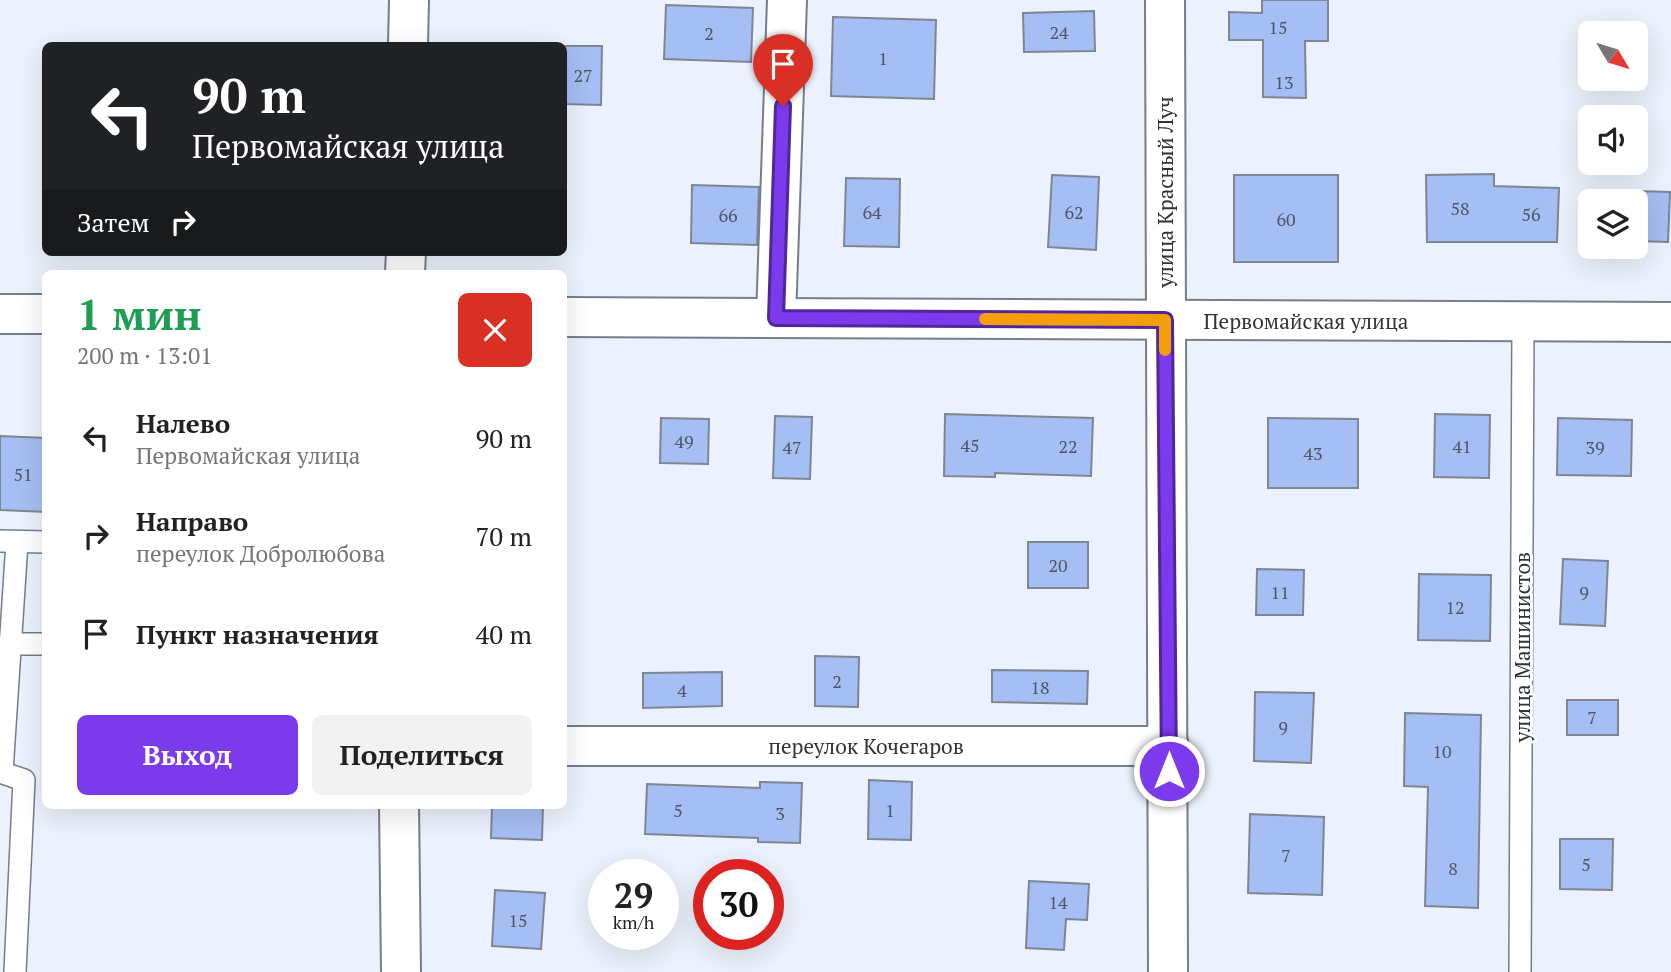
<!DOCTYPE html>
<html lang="ru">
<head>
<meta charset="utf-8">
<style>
  body { margin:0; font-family:"PT Serif",serif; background:#f2f2f2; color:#222; height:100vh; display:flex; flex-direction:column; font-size:26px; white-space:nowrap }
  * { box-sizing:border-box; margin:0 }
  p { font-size:23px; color:#767676 }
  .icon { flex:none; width:38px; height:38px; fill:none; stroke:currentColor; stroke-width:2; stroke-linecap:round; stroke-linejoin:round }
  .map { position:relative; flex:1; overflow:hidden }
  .panel { position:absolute; left:42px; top:270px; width:525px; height:539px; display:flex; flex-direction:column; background:#fff; border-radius:10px; box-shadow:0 7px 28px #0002 }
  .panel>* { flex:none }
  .hud { position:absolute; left:42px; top:42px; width:525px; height:214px; border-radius:10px; box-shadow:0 7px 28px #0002; background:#202124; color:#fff; overflow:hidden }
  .needle { width:46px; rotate:128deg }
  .tools { position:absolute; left:1578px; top:21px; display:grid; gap:14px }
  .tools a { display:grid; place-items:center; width:70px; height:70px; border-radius:10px; background:#fff; box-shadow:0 7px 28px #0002; font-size:35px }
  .speed { position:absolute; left:588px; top:859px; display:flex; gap:14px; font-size:35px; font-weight:700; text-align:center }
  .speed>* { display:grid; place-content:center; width:91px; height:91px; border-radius:50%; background:#fff; box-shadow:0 7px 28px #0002; line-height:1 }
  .speed small { font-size:18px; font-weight:400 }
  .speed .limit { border:10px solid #d22; background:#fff; color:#111 }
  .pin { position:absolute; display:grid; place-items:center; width:60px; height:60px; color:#fff; margin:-72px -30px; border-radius:50% 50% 50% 0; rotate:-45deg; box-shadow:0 0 7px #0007 }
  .pin .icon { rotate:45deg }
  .me { position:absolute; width:77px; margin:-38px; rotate:0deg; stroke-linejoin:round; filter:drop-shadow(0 0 5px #0008) }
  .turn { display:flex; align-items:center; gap:24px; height:147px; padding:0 35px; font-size:32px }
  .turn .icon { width:91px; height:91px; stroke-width:2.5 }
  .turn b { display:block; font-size:49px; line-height:60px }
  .then { display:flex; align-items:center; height:66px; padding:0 35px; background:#0003; gap:14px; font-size:26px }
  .round { display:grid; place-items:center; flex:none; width:74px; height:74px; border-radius:10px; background:#f2f2f2 }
  .head { display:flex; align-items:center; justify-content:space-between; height:119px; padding:0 35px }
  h1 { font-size:42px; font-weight:600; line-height:52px; color:#1e9e55 }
  .button { display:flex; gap:14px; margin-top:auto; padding:14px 35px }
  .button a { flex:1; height:80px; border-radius:10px; background:#7c3aed; color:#fff; font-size:28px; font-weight:600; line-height:80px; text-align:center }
  .button a+a { background:#f2f2f2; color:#222 }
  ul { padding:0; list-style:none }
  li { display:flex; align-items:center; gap:21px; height:98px; padding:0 35px }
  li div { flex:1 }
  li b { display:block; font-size:26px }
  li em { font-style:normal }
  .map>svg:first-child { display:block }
</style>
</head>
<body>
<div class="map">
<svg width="1671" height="972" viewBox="0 0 1671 972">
  <rect width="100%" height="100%" fill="#ecf2fd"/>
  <!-- building -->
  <g fill="#a5bef3" stroke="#7f8592" stroke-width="2">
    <path d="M1262 0H1328V41H1305L1306 98 1263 97V40H1229V12L1262 13Z"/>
    <path d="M666 5 753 8 751 62 664 59Z"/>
    <path d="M1094 11 1095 51 1024 52 1023 13Z"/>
    <path d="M833 17 936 20 934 99 831 96Z"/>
    <path d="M564 46H602L601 105 564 104Z"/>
    <path d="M1494 174V186L1559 188 1557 242H1427L1426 175Z"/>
    <path d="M1052 175 1099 177 1096 250 1048 247Z"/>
    <rect x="1234" y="175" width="104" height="87"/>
    <path d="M846 178 900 179 899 247 844 246Z"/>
    <path d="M692 185 759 187 757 245 691 243Z"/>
    <path d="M1636 191 1670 192 1668 242 1636 241Z"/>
    <path d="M945 414 1093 418 1091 476 995 473V477L944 476Z"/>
    <path d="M1435 414 1490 415 1489 478 1434 477Z"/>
    <path d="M775 416 812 417 810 479 773 478Z"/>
    <path d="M661 418 709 419 708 464 660 463Z"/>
    <path d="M1268 418 1358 419V488H1268Z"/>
    <path d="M1558 418 1632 420 1631 476 1557 475Z"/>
    <path d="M0 436 46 438V512L0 510Z"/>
    <rect x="1028" y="542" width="60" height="46"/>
    <path d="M1563 559 1608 561 1605 626 1560 624Z"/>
    <path d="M1257 569 1304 570 1303 615H1256Z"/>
    <path d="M1419 574 1491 575 1490 641 1418 640Z"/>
    <path d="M815 656 859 657 858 707 815 706Z"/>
    <path d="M992 670 1088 671 1087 704 992 702Z"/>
    <path d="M722 672V706L643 708V673Z"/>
    <path d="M1255 692 1314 693 1311 763 1254 761Z"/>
    <rect x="1567" y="700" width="51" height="35"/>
    <path d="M1405 713 1481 715 1478 908 1425 906 1428 787 1404 786Z"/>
    <path d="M869 780 912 782 911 840 868 839Z"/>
    <path d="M760 782 802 783 800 843 758 842V838L645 834 647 784 760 788Z"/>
    <path d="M492 805H543L542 840 491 838Z"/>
    <path d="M1250 814 1324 817 1322 895 1248 893Z"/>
    <path d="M1560 839H1613L1612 890 1560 889Z"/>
    <path d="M1029 881 1089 884 1087 920 1066 919 1064 950 1026 948Z"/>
    <path d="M495 890 545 893 541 949 492 946Z"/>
  </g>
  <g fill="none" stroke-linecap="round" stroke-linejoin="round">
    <defs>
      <g id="lane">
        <path d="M0 541 46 542"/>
        <path d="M8 644H46"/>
        <path d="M0 772 24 780 15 972"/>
        <path d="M2 772 17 542"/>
        <path d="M1520 972 1523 322"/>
      </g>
      <g id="street">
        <path d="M1165 0 1168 972"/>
        <path d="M408 46 409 0"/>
        <path d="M405 273 406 252"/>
        <path d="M776 318 787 0"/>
        <path d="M564 746H1169"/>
        <path d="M399 805 401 972"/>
      </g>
      <g id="secondary">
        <path d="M0 314H46"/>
        <path d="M564 317 1671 322"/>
      </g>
    </defs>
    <!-- lane casing -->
    <use href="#lane" stroke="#777d89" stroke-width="24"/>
    <!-- street casing -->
    <use href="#street" stroke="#777d89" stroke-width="42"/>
    <!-- secondary casing -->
    <use href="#secondary" stroke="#777d89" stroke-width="42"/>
    <!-- lane -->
    <use href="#lane" stroke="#fff" stroke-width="21"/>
    <!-- street -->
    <use href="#street" stroke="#fff" stroke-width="38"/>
    <!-- secondary -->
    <use href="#secondary" stroke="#fff" stroke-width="38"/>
  </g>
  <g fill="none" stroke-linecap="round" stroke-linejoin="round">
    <defs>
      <path id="route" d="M783 106 776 318 1165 320 1169 771"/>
    </defs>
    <!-- route casing -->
    <use href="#route" stroke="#51269a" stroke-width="18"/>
    <!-- route -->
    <use href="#route" stroke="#7c3aed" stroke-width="12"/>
    <!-- slow -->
    <path stroke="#f59e0b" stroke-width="12" d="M985 319 1165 320V350"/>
  </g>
  <g text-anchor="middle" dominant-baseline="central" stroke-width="6" stroke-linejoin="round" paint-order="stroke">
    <!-- number labels -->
    <g font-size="18" fill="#4d5667">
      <text x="1278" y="27">15</text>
      <text x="1059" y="32">24</text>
      <text x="709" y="33">2</text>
      <text x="883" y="58">1</text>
      <text x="583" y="75">27</text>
      <text x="1284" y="82">13</text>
      <text x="1460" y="208">58</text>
      <text x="872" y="212">64</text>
      <text x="1074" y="212">62</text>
      <text x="1531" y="214">56</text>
      <text x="728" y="215">66</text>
      <text x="1286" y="219">60</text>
      <text x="684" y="441">49</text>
      <text x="970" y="445">45</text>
      <text x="1068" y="446">22</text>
      <text x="1462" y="446">41</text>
      <text x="792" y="447">47</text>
      <text x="1595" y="447">39</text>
      <text x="1313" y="453">43</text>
      <text x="23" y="474">51</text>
      <text x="1058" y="565">20</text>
      <text x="1280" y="592">11</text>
      <text x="1584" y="592">9</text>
      <text x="1455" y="607">12</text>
      <text x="837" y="681">2</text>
      <text x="1040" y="687">18</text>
      <text x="682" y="690">4</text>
      <text x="1592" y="717">7</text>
      <text x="1283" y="727">9</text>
      <text x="1442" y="751">10</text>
      <text x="678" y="810">5</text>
      <text x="890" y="810">1</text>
      <text x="780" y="813">3</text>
      <text x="1286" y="855">7</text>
      <text x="1586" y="864">5</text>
      <text x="1453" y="868">8</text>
      <text x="1058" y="902">14</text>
      <text x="518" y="920">15</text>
    </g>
    <!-- street labels -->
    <g font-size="21" fill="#303338" stroke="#fff">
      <text transform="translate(1165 192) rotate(-90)">улица Красный Луч</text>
      <text x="1306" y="321">Первомайская улица</text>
      <text transform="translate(1522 647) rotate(-90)">улица Машинистов</text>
      <text x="866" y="746">переулок Кочегаров</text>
    </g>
  </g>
</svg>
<div class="tools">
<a><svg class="needle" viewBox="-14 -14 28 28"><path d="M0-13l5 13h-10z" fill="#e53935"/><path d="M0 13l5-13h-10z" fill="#767676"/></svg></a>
<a><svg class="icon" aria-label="sound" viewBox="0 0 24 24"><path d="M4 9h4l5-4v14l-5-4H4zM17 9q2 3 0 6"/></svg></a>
<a><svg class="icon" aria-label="layers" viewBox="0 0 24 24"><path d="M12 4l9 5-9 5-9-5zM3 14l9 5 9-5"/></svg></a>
</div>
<div class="speed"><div>29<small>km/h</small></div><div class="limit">30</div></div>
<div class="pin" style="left:783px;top:106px;background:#d93025"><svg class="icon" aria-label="arrive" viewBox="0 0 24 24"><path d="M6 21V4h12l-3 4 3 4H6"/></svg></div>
<svg class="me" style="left:1169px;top:771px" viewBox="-20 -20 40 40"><circle r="17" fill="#7c3aed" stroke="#fff" stroke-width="3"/><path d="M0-11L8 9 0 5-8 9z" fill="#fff"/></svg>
<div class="hud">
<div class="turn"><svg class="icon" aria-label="left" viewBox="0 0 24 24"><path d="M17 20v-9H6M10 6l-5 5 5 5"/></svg><div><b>90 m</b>Первомайская улица</div></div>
<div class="then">Затем<svg class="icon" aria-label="right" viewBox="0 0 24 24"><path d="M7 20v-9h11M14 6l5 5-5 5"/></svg></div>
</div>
<section class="panel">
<div class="head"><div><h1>1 мин</h1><p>200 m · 13:01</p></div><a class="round" style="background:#d93025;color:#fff"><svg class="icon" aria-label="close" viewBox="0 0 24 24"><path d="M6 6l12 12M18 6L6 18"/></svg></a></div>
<ul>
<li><svg class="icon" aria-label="left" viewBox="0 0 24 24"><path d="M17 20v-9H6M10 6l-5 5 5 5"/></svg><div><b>Налево</b><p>Первомайская улица</p></div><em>90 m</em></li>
<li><svg class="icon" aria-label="right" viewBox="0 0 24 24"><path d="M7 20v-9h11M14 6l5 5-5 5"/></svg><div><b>Направо</b><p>переулок Добролюбова</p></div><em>70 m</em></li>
<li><svg class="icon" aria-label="arrive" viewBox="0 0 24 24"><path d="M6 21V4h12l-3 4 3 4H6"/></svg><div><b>Пункт назначения</b></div><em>40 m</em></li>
</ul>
<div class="button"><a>Выход</a><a>Поделиться</a></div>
</section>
</div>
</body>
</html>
